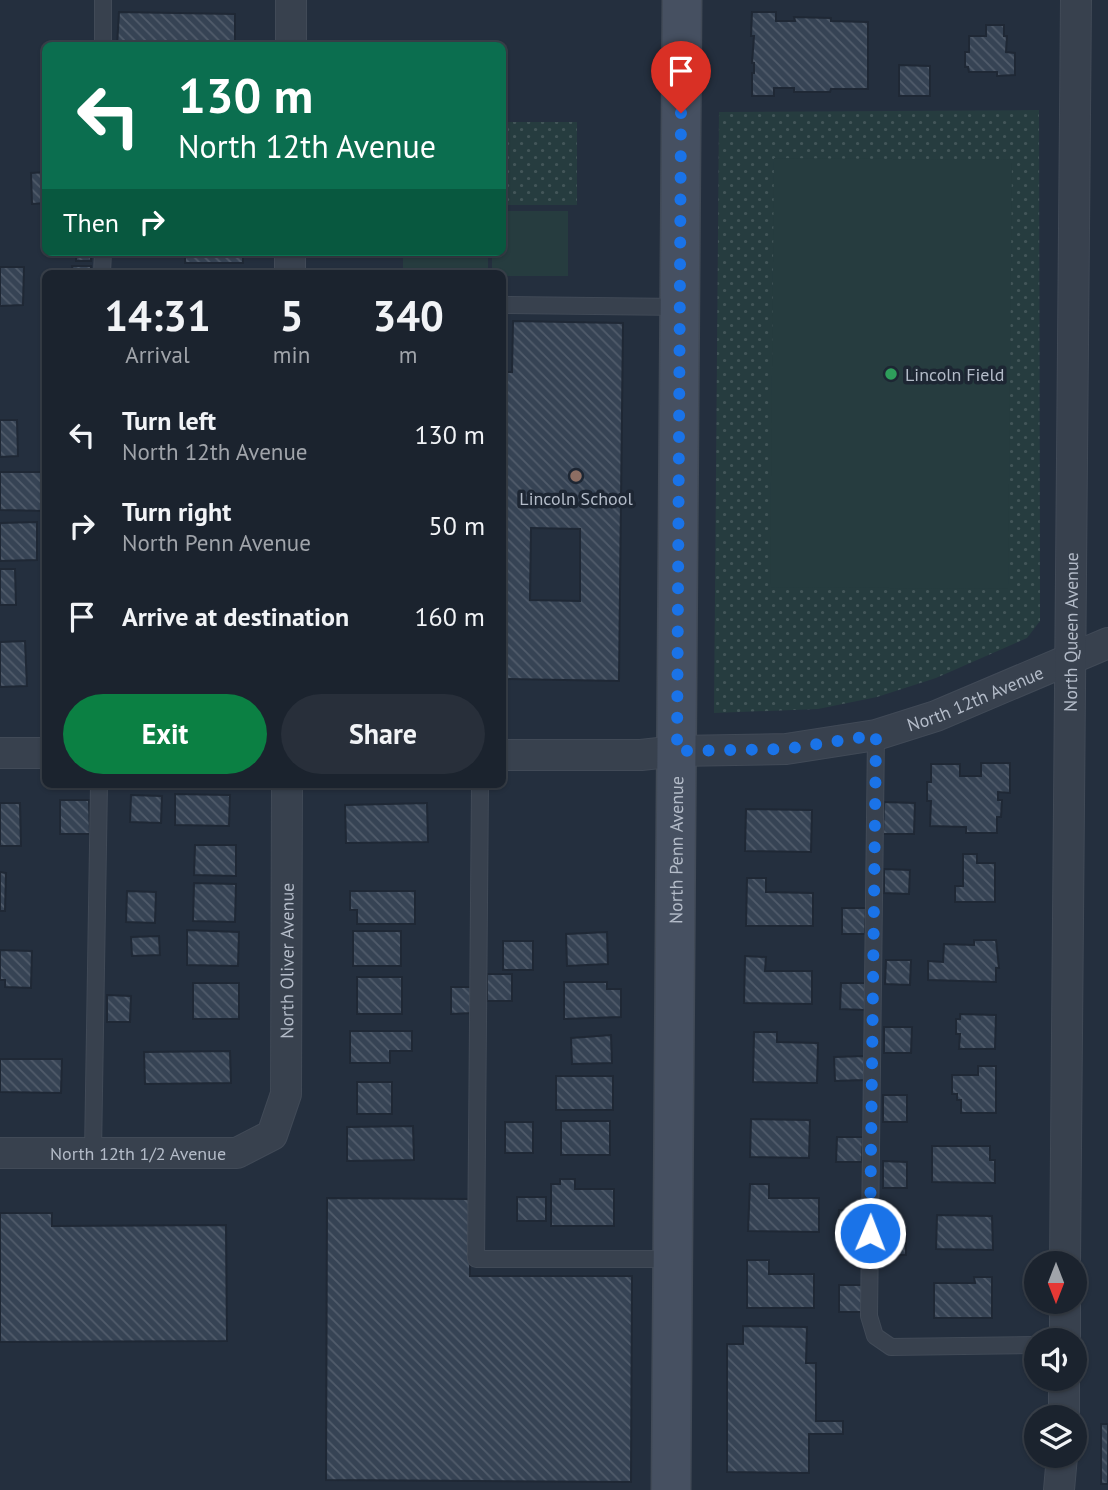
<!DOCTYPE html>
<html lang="en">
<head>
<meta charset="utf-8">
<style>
  body { margin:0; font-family:"PT Sans",sans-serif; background:#282f3a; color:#f1f3f6; height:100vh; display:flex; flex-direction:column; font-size:26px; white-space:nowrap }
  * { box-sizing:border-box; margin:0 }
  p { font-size:23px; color:#a0a4aa }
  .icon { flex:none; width:38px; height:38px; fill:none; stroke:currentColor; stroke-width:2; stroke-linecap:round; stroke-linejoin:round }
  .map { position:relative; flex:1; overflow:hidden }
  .drawer { position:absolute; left:42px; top:270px; width:464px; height:518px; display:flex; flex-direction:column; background:#1b232e; border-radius:10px; box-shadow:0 2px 5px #0004,0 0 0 2px #39404a }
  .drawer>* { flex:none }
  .hud { position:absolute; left:42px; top:42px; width:464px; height:214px; border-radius:10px; box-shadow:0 2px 5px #0004,0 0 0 2px #39404a; background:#0b6e4f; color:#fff; overflow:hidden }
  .needle { width:46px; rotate:180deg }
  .controls { position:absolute; left:1024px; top:1251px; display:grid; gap:14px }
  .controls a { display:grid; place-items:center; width:63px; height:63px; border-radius:50%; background:#1b232e; box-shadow:0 2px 5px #0004,0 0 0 2px #39404a; font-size:35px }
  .pin { position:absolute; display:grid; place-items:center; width:60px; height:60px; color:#fff; margin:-72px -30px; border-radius:50% 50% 50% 0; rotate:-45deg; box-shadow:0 0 7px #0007 }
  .pin .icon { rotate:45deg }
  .me { position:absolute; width:77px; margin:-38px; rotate:1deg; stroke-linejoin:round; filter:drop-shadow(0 0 5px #0008) }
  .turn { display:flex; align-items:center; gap:24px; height:147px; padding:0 21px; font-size:32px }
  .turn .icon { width:91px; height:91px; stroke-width:2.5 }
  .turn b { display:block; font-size:49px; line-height:60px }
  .then { display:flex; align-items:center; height:66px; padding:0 21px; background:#0003; gap:14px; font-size:26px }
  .eta { display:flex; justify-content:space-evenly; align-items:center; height:119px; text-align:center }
  .eta b { font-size:42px; font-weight:800; line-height:49px }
  .action { display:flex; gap:14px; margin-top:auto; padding:14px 21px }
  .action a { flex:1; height:80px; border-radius:42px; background:#0b8043; color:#fff; font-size:28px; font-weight:800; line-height:80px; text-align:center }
  .action a+a { background:#282f3a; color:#f1f3f6 }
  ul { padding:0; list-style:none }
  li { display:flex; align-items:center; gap:21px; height:91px; padding:0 21px }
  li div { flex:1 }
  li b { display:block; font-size:26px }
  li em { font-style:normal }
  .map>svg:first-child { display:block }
</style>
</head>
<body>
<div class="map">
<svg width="1108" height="1490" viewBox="0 0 1108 1490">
  <defs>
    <pattern id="park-dots" width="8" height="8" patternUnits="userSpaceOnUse" patternTransform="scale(1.75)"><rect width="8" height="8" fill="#263c3f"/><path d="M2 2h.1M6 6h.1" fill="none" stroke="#435659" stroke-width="1.8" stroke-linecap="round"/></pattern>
    <pattern id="building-back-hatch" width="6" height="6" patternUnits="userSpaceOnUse" patternTransform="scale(1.75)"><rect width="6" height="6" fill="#364354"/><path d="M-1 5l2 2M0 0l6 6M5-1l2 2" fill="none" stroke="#515c6b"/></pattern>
  </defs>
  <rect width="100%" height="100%" fill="#242f3e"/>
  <!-- park -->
  <g fill="url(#park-dots)">
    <path d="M1039 110 1040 621 1027 638 936 678 877 697 818 709 714 713 719 112Z"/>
    <rect x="502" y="122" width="75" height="83"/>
  </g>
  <!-- pitch -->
  <g fill="#263c3f">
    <path d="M774 158 1012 160 1008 589 770 587Z"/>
    <path d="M502 211H568V276H502V273H492V252H502Z"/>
    <rect x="403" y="252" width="85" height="21"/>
  </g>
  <!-- building -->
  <g fill="url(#building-back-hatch)" stroke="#1f2835" stroke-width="2" fill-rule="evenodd">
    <path d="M119 12 235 14V46H117Z"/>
    <path d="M752 12H776V21H795L794 17 831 18V21L868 22V89H831L830 92H794V88H774V96H752V73H754V63H752L754 36H751Z"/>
    <path d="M986 25H1004V36H1007L1006 52 1015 53V75L997 76V72H969L968 67H965V52H969V36H986Z"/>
    <path d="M899 65 930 66V96H899Z"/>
    <path d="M46 172V203L32 204 31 173Z"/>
    <rect x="76" y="252" width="15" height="9"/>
    <rect x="185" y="252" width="58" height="11"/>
    <path d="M72 266H91V273H73Z"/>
    <path d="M0 267H24L23 305 0 306Z"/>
    <path d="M513 321 623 323 619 681 502 679V372H512ZM531 528 580 529V601L530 600Z"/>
    <path d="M0 420H17L18 456 0 457Z"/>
    <path d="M0 472H43L46 511 0 510Z"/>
    <path d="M37 522V560L0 561V523Z"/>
    <path d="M0 569H15L16 605H0Z"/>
    <path d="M25 641 27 686 0 687V642Z"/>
    <path d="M981 763H1010V793L998 792V800H1002L1001 817H997V833H966V827L930 826 931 801H927V782H931V764H960V776H981Z"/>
    <path d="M175 794 230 795 229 826 175 825Z"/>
    <path d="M131 795 162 796 161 823 130 822Z"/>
    <path d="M60 800H89L90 834H60Z"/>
    <path d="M884 802 915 803 914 834H883Z"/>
    <path d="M0 803H20L21 846H0Z"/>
    <path d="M427 803 428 842 346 843 345 805Z"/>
    <path d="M746 809 812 810 811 852 745 851Z"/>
    <path d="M195 845H236V876L194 875Z"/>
    <path d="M963 854H977V863H995V902H955V886H963Z"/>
    <path d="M884 869 910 870 909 894 884 893Z"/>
    <path d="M0 872 6 873 5 911H0Z"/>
    <path d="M747 878H766V892L813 893V926H746Z"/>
    <path d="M194 883 236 884 235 922 193 921Z"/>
    <path d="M127 891 156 892 155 923 126 922Z"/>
    <path d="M350 891H415V924H357V910H350Z"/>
    <path d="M842 908H866L865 934H842Z"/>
    <path d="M187 930 239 932 238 966 187 965Z"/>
    <rect x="353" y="931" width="48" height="35"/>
    <path d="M607 932 608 964 567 966 566 934Z"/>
    <path d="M159 936 160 955 132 956 131 937Z"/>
    <path d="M974 940H996L999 968H996V982L928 980V961L943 962 944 944 974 945Z"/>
    <rect x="503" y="941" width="30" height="29"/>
    <path d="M0 950 32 951 31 988 5 987V980H0Z"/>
    <path d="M745 956 766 957 765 971H812V1004L744 1003Z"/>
    <path d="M886 960H911L910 985 885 984Z"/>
    <rect x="487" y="974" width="25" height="27"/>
    <rect x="357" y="977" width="45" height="37"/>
    <path d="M564 982H607V989H621V1017L564 1019Z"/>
    <rect x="193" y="983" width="46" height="36"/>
    <path d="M841 983H866L865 1010 840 1009Z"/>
    <path d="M451 987H473V1013L451 1014Z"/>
    <path d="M107 995 131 996 130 1022H107Z"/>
    <path d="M960 1014 996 1015 995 1049H959L960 1034H956V1019H960Z"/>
    <path d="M884 1027H912L911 1053H884Z"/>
    <path d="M350 1031H412V1051H390V1063H350Z"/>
    <path d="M754 1032H777V1042L818 1043 817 1083 753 1082Z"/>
    <path d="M611 1035 612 1063 572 1064 571 1038Z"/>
    <path d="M230 1051 231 1083 145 1084 144 1052Z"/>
    <path d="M864 1056 865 1080 835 1081 834 1057Z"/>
    <path d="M0 1059H62L61 1093 0 1092Z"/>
    <path d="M978 1066H996V1113H961V1100H957V1094H952V1075H978Z"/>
    <rect x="556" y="1076" width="57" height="34"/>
    <rect x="357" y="1082" width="35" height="32"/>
    <rect x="883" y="1095" width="24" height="27"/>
    <path d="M751 1119 810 1120 809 1158 750 1157Z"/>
    <rect x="561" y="1121" width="49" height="34"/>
    <rect x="505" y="1122" width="28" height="31"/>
    <path d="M413 1126 414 1160 347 1161V1127Z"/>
    <path d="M837 1137H863L862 1162H836Z"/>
    <path d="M932 1146H990V1160H995V1183L932 1182Z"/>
    <path d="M883 1161 907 1162V1188H883Z"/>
    <path d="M560 1179H575V1189H614V1226H551V1184H560Z"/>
    <path d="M750 1184H769V1198H819V1232L748 1231Z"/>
    <rect x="517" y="1197" width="29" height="24"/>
    <path d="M327 1198 470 1199V1276H632L631 1482 326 1480Z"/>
    <path d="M839 1210 863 1211 862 1238 838 1237Z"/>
    <path d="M0 1213H52V1226L226 1225 227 1341 0 1342Z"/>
    <path d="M937 1215 992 1216 993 1250 936 1249Z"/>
    <path d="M882 1228 906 1229V1255L881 1254Z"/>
    <path d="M747 1260H769V1274H814V1308H747Z"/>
    <path d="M974 1277H992V1318H934V1283H975Z"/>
    <rect x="839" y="1285" width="24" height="27"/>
    <path d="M743 1326 807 1327 806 1363H816V1421H843V1434H809V1473L727 1472V1344H743Z"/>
    <rect x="1101" y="1424" width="7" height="60"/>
  </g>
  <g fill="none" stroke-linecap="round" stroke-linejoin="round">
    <defs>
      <g id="lane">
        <path d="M103 0V46"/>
        <path d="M102 273 103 252"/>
        <path d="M502 305 680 307"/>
        <path d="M876 735 869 1316 875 1336 891 1347 1036 1345"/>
        <path d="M480 784 476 1259H673"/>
        <path d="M93 1153 99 784"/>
      </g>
      <g id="street">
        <path d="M291 46V0"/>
        <path d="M290 273V252"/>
        <path d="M0 753H46"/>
        <path id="s1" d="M502 755H641L677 751 786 749 876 735 936 716 1108 643"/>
        <path id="s2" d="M0 1153H237L272 1135 286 1094 287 784"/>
        <path id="s3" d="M1065 1264 1076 0"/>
        <path d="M1065 1340V1302"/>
        <path d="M1064 1418V1379"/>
        <path d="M1059 1490 1062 1456"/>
      </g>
      <g id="secondary">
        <path id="s4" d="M671 1490 682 0"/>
      </g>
    </defs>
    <!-- lane casing -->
    <use href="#lane" stroke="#414a57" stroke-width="18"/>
    <!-- street casing -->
    <use href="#street" stroke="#414a57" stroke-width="32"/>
    <!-- secondary casing -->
    <use href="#secondary" stroke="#414a57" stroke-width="41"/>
    <!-- lane -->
    <use href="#lane" stroke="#38414e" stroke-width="16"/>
    <!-- street -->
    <use href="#street" stroke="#38414e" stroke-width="30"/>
    <!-- secondary -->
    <use href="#secondary" stroke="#465061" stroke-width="38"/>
  </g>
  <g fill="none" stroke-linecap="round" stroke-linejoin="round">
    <!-- route -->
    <path stroke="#1a73e8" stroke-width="12" stroke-dasharray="0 21.6" d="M681 113 677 751 786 749 876 735 870 1233"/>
  </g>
  <!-- markers -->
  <circle fill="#2e9e5b" stroke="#1d2633" stroke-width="2.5" cx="891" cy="374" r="7"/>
  <circle fill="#8d6e63" stroke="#1d2633" stroke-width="2.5" cx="576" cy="476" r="7"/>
  <g text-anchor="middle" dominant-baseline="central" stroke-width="7" stroke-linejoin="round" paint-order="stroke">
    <!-- poi labels -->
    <g font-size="18" fill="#b4bcc9" stroke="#1d2633" text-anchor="start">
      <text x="905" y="374">Lincoln Field</text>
      <text x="576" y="498" text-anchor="middle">Lincoln School</text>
    </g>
    <!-- street labels -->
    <g font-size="18" fill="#b4bcc9" stroke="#1d2633">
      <text stroke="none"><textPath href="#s3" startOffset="632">North Queen Avenue</textPath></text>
      <text stroke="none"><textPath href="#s1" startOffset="481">North 12th Avenue</textPath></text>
      <text stroke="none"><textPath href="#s4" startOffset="640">North Penn Avenue</textPath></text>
      <text stroke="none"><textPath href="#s2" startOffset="453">North Oliver Avenue</textPath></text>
      <text stroke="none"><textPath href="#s2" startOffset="138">North 12th 1/2 Avenue</textPath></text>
    </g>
  </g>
</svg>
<div class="controls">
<a><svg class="needle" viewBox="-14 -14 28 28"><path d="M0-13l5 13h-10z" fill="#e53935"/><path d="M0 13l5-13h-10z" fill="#a0a4aa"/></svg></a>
<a><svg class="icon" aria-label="sound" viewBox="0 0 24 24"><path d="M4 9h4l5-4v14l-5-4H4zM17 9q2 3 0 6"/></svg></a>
<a><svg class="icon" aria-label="layers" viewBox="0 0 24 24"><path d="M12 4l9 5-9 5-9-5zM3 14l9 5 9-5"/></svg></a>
</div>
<div class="pin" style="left:681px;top:113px;background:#d93025"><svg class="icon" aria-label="arrive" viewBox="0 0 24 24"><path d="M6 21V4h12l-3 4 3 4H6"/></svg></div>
<svg class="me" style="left:870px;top:1233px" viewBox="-20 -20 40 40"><circle r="17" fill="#1a73e8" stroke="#fff" stroke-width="3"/><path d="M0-11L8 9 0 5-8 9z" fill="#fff"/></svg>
<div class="hud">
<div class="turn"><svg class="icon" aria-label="left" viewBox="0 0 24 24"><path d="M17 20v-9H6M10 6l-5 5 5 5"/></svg><div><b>130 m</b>North 12th Avenue</div></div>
<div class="then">Then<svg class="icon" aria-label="right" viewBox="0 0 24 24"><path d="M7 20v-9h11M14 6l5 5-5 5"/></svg></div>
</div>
<section class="drawer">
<div class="eta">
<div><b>14:31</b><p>Arrival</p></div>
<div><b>5</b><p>min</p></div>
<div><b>340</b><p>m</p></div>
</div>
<ul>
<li><svg class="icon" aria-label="left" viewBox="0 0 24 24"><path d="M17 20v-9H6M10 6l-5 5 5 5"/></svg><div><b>Turn left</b><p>North 12th Avenue</p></div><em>130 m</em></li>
<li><svg class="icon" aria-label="right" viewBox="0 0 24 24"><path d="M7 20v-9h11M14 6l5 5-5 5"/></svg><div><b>Turn right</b><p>North Penn Avenue</p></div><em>50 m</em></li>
<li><svg class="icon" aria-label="arrive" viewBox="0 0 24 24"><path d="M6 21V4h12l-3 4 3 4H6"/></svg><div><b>Arrive at destination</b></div><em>160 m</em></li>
</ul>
<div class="action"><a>Exit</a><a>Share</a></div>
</section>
</div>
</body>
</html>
